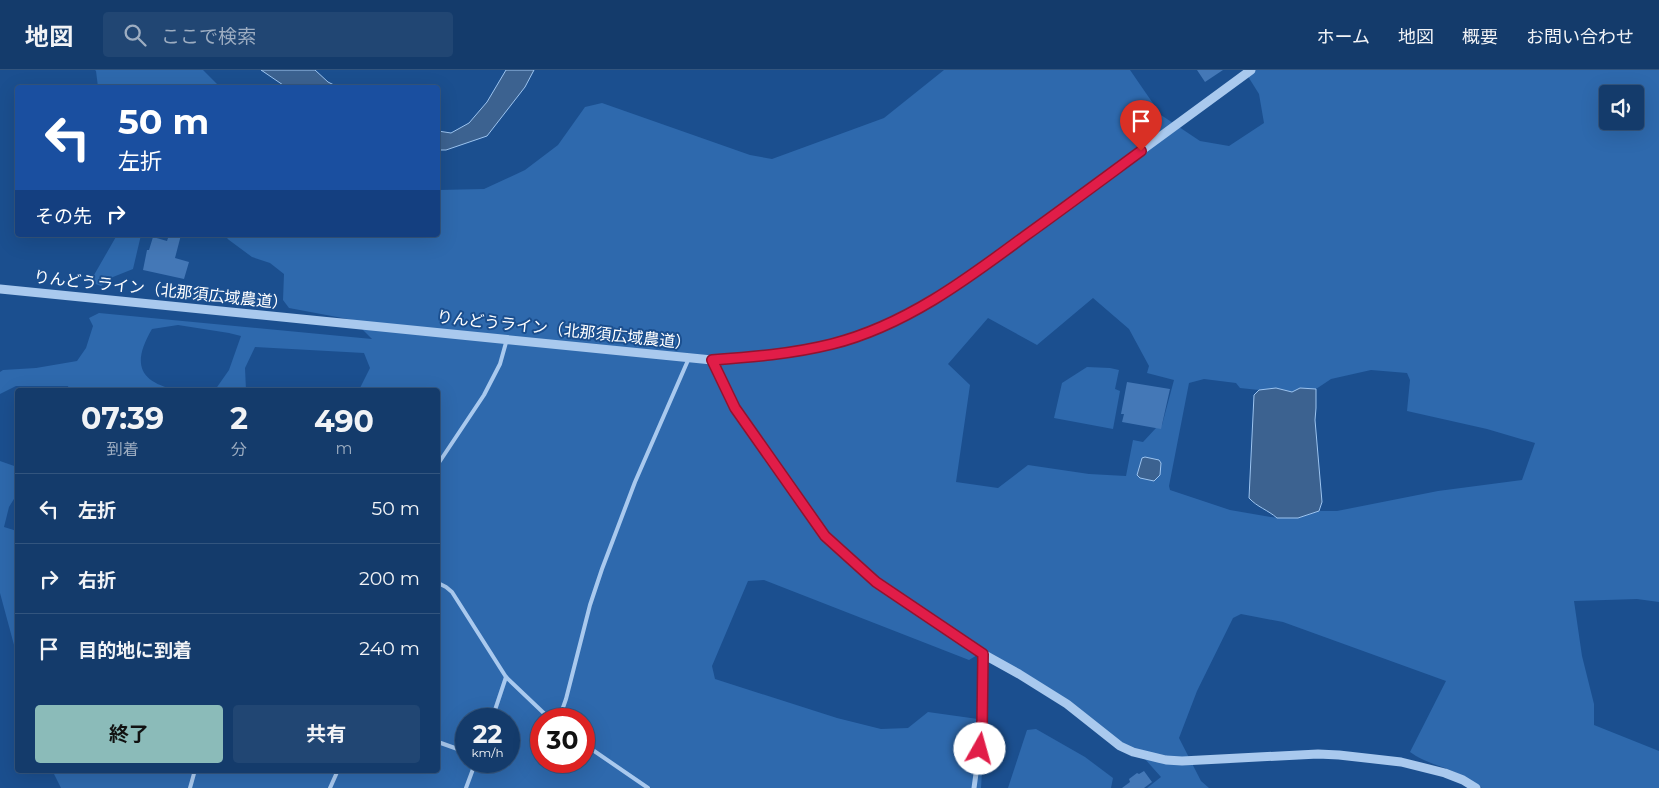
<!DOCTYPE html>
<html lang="ja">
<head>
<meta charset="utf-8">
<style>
  body { margin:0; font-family:Montserrat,"Noto Sans JP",sans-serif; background:#214673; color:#f1f3f6; height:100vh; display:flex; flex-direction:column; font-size:19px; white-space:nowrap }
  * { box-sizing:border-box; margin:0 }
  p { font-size:16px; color:#9dadc1 }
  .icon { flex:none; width:28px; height:28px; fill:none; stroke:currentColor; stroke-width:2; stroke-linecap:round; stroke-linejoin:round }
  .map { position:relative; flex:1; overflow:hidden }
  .details { position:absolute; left:15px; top:318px; width:425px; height:385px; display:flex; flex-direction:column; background:#143b6b; border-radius:5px; box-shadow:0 5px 20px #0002,0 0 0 1px #33557e }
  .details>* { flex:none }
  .top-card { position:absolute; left:15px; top:15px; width:425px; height:152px; border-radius:5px; box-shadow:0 5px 20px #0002,0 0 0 1px #33557e; background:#1a4fa0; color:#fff; overflow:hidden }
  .tools { position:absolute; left:1599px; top:15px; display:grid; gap:10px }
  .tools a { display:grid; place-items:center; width:45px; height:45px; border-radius:5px; background:#143b6b; box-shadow:0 5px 20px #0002,0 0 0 1px #33557e; font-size:25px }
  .speed { position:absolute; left:455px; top:638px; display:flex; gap:10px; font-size:25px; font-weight:700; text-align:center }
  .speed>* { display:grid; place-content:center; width:65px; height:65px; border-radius:50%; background:#143b6b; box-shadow:0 5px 20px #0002,0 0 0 1px #33557e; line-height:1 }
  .speed small { font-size:12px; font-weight:400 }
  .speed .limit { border:8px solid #d22; background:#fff; color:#111 }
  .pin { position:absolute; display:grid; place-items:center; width:42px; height:42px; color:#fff; margin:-51px -21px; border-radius:50% 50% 50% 0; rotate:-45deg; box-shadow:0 0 5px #0007 }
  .pin .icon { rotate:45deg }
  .me { position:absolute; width:55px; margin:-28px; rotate:7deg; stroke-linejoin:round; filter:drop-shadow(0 0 4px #0008) }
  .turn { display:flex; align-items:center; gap:18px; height:105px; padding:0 20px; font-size:22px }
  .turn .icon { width:65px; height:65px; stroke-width:2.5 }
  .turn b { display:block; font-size:35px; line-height:42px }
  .then { display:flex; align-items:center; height:48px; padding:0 20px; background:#0003; gap:10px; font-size:19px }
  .eta { display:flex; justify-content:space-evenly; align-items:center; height:85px; text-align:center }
  .eta b { font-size:30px; font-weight:700; line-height:35px }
  .cta { display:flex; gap:10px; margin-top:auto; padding:10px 20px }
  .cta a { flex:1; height:58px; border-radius:5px; background:#8bbbb9; color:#111; font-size:20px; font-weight:700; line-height:58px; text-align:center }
  .cta a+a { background:#214673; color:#f1f3f6 }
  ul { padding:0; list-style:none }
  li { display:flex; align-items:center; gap:15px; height:70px; padding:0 20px; border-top:1px solid #33557e }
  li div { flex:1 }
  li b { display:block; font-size:19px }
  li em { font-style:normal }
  header { display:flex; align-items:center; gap:30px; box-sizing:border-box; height:70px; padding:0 25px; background:#143b6b; border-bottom:1px solid #33557e }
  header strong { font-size:24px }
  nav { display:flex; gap:28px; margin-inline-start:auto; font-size:18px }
  .search { width:350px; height:45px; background:#214673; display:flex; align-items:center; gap:12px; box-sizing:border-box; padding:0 18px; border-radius:5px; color:#9dadc1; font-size:19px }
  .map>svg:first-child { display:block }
</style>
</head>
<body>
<header>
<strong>地図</strong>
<div class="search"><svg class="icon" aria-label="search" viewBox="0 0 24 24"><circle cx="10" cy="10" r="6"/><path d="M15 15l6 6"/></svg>ここで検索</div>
<nav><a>ホーム</a><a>地図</a><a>概要</a><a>お問い合わせ</a></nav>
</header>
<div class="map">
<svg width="1659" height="718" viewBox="0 0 1659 718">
  <rect width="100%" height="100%" fill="#1b4f8f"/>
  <!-- green -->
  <g fill="#2e69ad" fill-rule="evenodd">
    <path d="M95 0H203L220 17H98L96 1Z"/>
    <path d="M944 0H1130L1161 45 1200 71 1229 76 1264 53 1259 24 1244 0H1659V532L1637 529 1574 531 1582 586 1594 634V655L1659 681V718H1482C1469 709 1455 701 1439 696 1428 692 1420 689 1410 682L1446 611 1283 552 1241 544 1233 548 1197 621 1179 668 1201 711 1209 718H1147L1161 707 1144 688 984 581 969 590 764 510 748 511 712 596 715 609 837 648 881 659 908 658 928 642 985 650 981 718H61L52 700H438V320H359L370 298 364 283 255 277 245 298 246 320H215L229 300 241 266 229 263 178 255 152 259C132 293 138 312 177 320H69L68 316H16L0 324V302L3 300 36 298 77 291 86 278 93 256 89 248 99 243 372 269 353 250 289 238 283 230 284 204 270 193 252 187 229 170 224 165H438V120L484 119 525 100 558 75 585 37 602 33 750 85 772 89 884 48ZM1608 24H1635V51H1608ZM1093 228 1129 259 1149 296 1147 303 1174 310 1162 355 1156 358 1143 372 1133 370 1126 406 1089 404 1028 395 998 418 956 412 970 315 948 294 988 248 1037 275ZM1371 300 1407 303 1410 310 1407 341 1487 359 1535 373 1522 410 1438 421 1337 441H1319L1298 448H1277L1230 440 1170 420 1169 416 1189 313 1204 309 1236 313 1240 318 1259 320 1276 318 1292 322 1300 318 1316 319 1331 309ZM466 649H509V691H466ZM541 649H584V691H541Z"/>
    <path d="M117 165H141L133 199 113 207 101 216 90 212Z"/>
    <path d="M1087 297 1110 298 1119 300 1115 319 1120 321 1113 359 1054 348 1062 313Z"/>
    <path d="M0 391 17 397V424L9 437 4 457 17 461V586L0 523Z"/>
    <path d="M1036 659 1085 687 1113 708 1111 718H1008L1027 660Z"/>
  </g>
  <!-- water -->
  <g fill="#3c6290" stroke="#9cc4f0">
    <path d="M261 0H315L328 12 338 17H286Z"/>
    <path d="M506 0H534L525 17 487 66 446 80H438V61L451 63 469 53 487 32Z"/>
    <path d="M1276 318 1292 322 1300 318 1316 319V338L1315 350 1322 432 1319 441 1298 448H1277C1268 440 1257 437 1249 428L1254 325 1259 320Z"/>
    <path d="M1145 387 1159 390 1161 393 1160 405 1154 411 1140 408 1137 405 1142 388Z"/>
  </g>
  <!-- building -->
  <g fill="#4478b7">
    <path d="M1197 0H1223L1205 12Z"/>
    <path d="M169 165H181L175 188 189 192 184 209 143 200 147 180H149L153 167 167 171Z"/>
    <path d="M1127 312 1170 319 1161 359 1122 352 1124 344H1121Z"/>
    <path d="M1144 701 1152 712 1144 718H1122L1130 712 1129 709 1137 703 1139 704Z"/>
  </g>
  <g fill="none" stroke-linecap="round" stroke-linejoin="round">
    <!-- service -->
    <g stroke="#a9c9ee" stroke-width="4">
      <path d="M438 394 484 325 500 294 507 269"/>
      <path d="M438 513 446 517 452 522 506 607 550 649"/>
      <path d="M492 649 506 607"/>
      <path d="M559 649 566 629 590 535 602 499 635 412 689 288"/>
      <path d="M438 672 466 682"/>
      <path d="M584 674 648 718"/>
      <path d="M190 718 195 700"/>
      <path d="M330 718 338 700"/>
      <path d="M466 718 476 691"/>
    </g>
    <!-- minor -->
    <path stroke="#a9c9ee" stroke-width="5" d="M974 718 982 660 983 584"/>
    <!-- tertiary -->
    <g stroke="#a9c9ee" stroke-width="9">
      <path d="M0 219 712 290C753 287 793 284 832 274 888 259 937 228 984 196L1251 0"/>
      <path d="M712 290 735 338 825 466 876 512 983 584 1019 604 1067 634 1120 676 1133 682 1166 690 1182 691 1318 684 1339 685 1401 692 1445 703 1463 710 1476 718"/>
    </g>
  </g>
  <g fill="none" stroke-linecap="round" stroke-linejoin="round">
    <defs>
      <path id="route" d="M980 679 982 660 983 584 876 512 825 466 735 338 712 290C752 287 792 284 832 274 904 256 966 210 1025 166 1064 138 1103 109 1141 81"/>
    </defs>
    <!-- route casing -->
    <use href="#route" stroke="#92132f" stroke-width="12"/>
    <!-- route -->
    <use href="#route" stroke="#e11d48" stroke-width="9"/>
  </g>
  <g text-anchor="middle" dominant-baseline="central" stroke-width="4" stroke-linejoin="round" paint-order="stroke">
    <!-- street labels -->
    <g font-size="16" fill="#fff" stroke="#1b4f8f">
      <text transform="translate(161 220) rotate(6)">りんどうライン（北那須広域農道）</text>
      <text transform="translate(564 260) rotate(6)">りんどうライン（北那須広域農道）</text>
    </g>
  </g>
</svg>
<div class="tools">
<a><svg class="icon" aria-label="sound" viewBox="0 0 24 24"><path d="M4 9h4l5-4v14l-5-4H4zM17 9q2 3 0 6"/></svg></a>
</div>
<div class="speed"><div>22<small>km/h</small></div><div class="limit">30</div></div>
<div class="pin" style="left:1141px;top:81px;background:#d93025"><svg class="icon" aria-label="arrive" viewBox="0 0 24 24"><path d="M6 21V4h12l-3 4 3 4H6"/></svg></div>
<svg class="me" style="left:980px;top:679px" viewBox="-20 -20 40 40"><circle r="19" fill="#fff"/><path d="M0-13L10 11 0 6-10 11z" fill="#e11d48"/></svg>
<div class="top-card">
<div class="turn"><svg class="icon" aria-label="left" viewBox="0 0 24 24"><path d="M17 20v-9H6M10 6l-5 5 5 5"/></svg><div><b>50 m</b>左折</div></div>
<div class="then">その先<svg class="icon" aria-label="right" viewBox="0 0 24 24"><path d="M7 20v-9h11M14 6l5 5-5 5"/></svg></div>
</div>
<section class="details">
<div class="eta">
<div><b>07:39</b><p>到着</p></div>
<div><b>2</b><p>分</p></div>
<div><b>490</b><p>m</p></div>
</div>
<ul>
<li><svg class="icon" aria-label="left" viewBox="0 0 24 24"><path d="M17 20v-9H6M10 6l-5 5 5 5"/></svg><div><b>左折</b></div><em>50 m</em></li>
<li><svg class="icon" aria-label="right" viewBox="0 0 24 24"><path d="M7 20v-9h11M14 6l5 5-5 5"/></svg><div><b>右折</b></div><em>200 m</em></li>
<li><svg class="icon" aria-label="arrive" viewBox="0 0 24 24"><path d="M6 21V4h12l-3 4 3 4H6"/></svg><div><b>目的地に到着</b></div><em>240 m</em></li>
</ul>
<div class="cta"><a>終了</a><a>共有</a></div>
</section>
</div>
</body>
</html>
